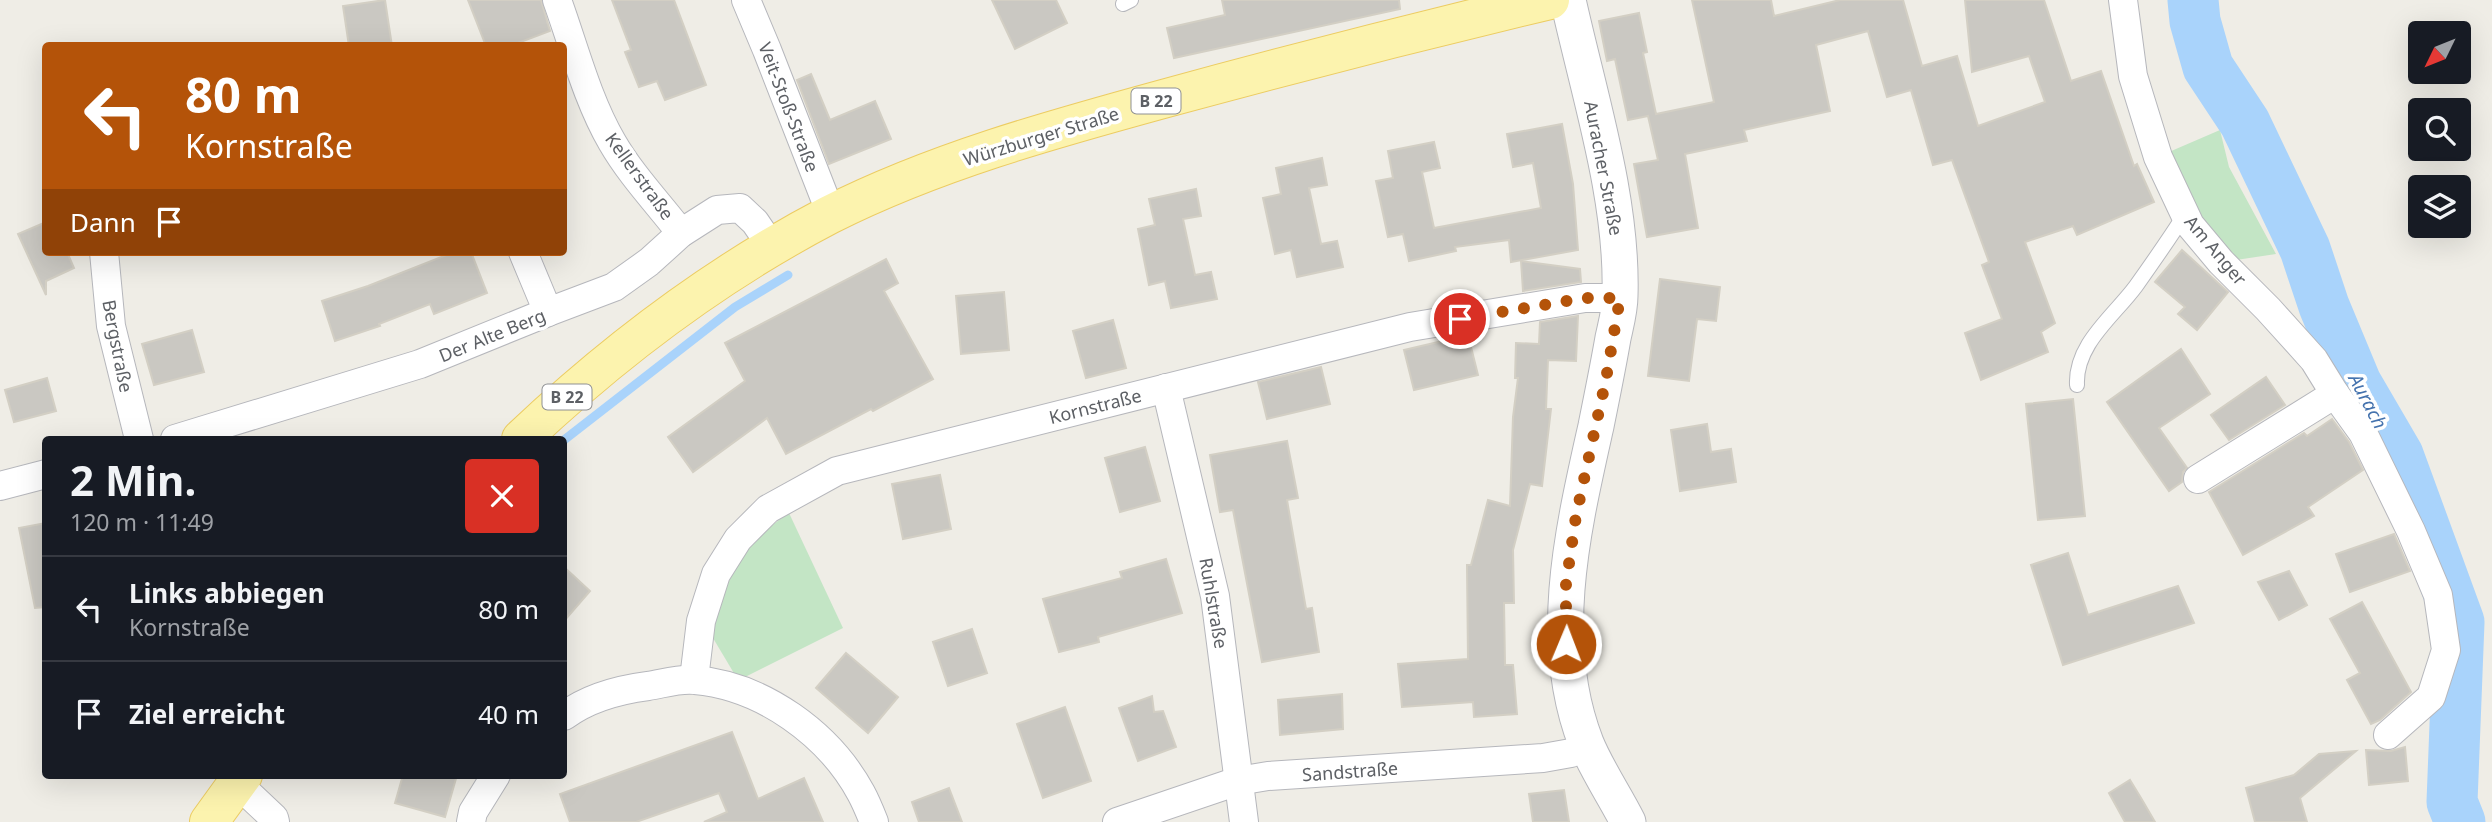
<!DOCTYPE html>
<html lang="de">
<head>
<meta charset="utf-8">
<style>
  body { margin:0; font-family:"Noto Sans",sans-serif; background:#242831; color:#f1f3f6; height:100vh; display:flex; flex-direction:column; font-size:26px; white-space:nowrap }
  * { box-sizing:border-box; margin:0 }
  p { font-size:23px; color:#9ea1a6 }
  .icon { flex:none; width:38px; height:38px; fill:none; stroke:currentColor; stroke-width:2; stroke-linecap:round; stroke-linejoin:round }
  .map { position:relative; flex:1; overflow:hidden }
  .side { position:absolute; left:42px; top:436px; width:525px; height:343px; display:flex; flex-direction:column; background:#171b24; border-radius:7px; box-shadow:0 7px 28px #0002 }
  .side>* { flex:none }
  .top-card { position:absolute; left:42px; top:42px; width:525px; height:214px; border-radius:7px; box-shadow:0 7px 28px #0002; background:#b45309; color:#fff; overflow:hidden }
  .needle { width:46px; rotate:227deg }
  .controls { position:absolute; left:2408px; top:21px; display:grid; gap:14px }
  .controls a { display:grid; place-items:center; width:63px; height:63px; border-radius:7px; background:#171b24; box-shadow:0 7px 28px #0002; font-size:35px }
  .pin { position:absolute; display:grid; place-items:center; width:60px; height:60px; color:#fff; margin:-30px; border:4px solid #fff; border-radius:50%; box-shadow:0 2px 7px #0007 }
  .me { position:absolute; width:77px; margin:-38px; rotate:1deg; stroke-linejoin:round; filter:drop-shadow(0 0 5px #0008) }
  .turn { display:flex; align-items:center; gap:24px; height:147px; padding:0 28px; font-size:32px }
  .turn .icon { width:91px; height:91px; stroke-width:2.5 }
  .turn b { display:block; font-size:49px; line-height:60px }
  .then { display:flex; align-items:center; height:66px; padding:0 28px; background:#0003; gap:14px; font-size:26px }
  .round { display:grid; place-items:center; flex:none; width:74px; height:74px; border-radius:7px; background:#242831 }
  .head { display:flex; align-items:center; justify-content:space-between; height:119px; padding:0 28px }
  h1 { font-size:42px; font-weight:700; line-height:52px }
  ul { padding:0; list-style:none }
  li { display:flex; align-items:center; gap:21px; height:105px; padding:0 28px; border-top:2px solid #363941 }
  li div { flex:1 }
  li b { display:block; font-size:26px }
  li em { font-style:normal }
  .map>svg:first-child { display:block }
</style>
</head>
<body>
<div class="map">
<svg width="2492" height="822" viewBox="0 0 2492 822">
  <rect width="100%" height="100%" fill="#efede6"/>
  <!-- green -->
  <g fill="#c3e5c5">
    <path d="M2220 130 2229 167 2276 254 2236 260 2196 212 2169 152Z"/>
    <path d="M789 513 843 628 741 679 735 675 710 633C727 579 740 545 789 513Z"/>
  </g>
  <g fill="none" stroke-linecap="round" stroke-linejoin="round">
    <!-- stream -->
    <path stroke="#a9d3fb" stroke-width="9" d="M564 440 735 307 788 275"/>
    <!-- river -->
    <path stroke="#a9d3fb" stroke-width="51" d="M2193 0 2195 21 2208 67 2245 123 2305 249 2324 306 2356 383 2398 455 2459 622 2452 802 2460 822"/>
  </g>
  <!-- building -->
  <g fill="#cac8c2" stroke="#d3cfc4" stroke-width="2">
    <path d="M385 0 392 46H349L343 6Z"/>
    <path d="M468 0H541L550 31 510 46H486Z"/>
    <path d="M612 0H674L706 85 665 100 657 81 639 87 625 52 631 50Z"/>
    <path d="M992 0H1056L1067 23 1015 49Z"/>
    <path d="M1222 0H1399L1400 9 1174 58 1167 28 1225 15Z"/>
    <path d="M1692 0H1771L1774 16 1840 0H1903L1922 66 1957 56 1978 126 2045 102 2029 56 1972 72 1965 0H2044L2071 81 2101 71 2134 166 2137 164 2154 202 2077 235 2073 226 2025 242 2055 323 2041 332 2048 352 1981 380 1965 333 2002 319 1982 265 1989 262 1952 160 1933 165 1911 90 1887 97 1868 31 1816 45 1830 111 1744 130 1747 141 1685 154 1698 228 1647 237 1634 164 1658 160 1648 116 1628 120 1615 59 1607 61 1599 21 1639 13 1647 52 1643 53 1656 114 1714 102Z"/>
    <path d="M811 74 830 120 875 101 891 139 829 164 797 80Z"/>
    <path d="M1562 124 1573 184 1578 250 1511 262 1509 240 1455 247 1456 251 1409 261 1403 234 1388 237 1376 181 1393 178 1388 151 1434 142 1440 168 1422 172 1434 228 1541 208 1533 163 1513 167 1507 134Z"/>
    <path d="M1322 158 1327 185 1309 188 1321 244 1337 241 1343 267 1297 277 1291 250 1275 254 1263 198 1281 194 1276 168Z"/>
    <path d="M1196 189 1201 216 1183 219 1195 275 1211 272 1217 299 1171 308 1165 281 1149 285 1138 229 1155 225 1149 199Z"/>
    <path d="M46 222V252H67L74 268 46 281V295L18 234Z"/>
    <path d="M2182 250 2228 292 2197 330 2178 314 2185 307 2155 282Z"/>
    <path d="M454 252H471L487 293 434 314 430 304 379 324 380 326 335 341 322 301 368 286Z"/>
    <path d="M886 259 898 283 884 291 933 379 873 411 871 409 786 454 767 418 693 472 668 437 745 381 725 343Z"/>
    <path d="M1521 261 1580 269 1581 282 1523 291Z"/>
    <path d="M1660 279 1720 287 1716 321 1697 319 1689 381 1648 376Z"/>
    <path d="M1004 292 1009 350 961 354 956 296Z"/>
    <path d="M1578 316 1576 361 1548 360 1546 409H1551L1542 486 1530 484 1513 550 1514 603H1504L1505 665H1513L1517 714 1474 717 1473 702 1402 707 1398 664 1468 659 1467 565H1471L1488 500 1510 506 1513 417 1518 378H1515L1516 343 1539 344 1540 322Z"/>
    <path d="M1113 320 1126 368 1086 378 1073 331Z"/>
    <path d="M192 330 204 372 154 385 142 344Z"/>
    <path d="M1468 335 1478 375 1414 390 1404 350Z"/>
    <path d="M2181 349 2210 394 2159 428 2187 468 2183 472 2182 482 2169 491 2107 402Z"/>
    <path d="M1321 367 1330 404 1267 419 1258 382Z"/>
    <path d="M2266 377 2285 405 2229 440 2211 415Z"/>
    <path d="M47 378 56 411 14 422 5 390Z"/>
    <path d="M2073 399 2085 516 2038 520 2026 404Z"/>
    <path d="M2332 419 2349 442 2363 470 2308 507 2314 516 2243 555 2209 492 2304 433 2307 436Z"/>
    <path d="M1707 424 1711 452 1731 449 1736 482 1680 491 1671 430Z"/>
    <path d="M1287 441 1298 498 1287 500 1306 609 1312 608 1319 652 1262 662 1233 510 1220 512 1210 455Z"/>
    <path d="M1145 447 1160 501 1120 512 1105 458Z"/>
    <path d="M940 475 951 529 903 539 892 484Z"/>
    <path d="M46 523V607L35 608 19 528Z"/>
    <path d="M2394 534 2410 571 2350 592 2336 554Z"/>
    <path d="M2068 553 2088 615 2178 586 2194 623 2063 665 2031 565Z"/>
    <path d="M1166 559 1182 613 1098 637 1099 642 1059 652 1043 599 1122 578 1120 572Z"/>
    <path d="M564 567 590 591 564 621Z"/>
    <path d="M2289 571 2307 605 2279 620 2258 582Z"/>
    <path d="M2362 602 2411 692 2380 720 2371 724 2347 680 2360 673 2330 619Z"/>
    <path d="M972 629 987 673 948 686 933 642Z"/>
    <path d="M846 653 898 697 868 733 816 688Z"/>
    <path d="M1342 694 1343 729 1280 735 1278 700Z"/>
    <path d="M1152 696 1154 712 1163 711 1176 747 1138 761 1119 708Z"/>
    <path d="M1065 707 1091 781 1043 798 1017 724Z"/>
    <path d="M732 732 758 799 804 778 823 822H704L727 812 719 793 636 822H570L560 794Z"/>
    <path d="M2405 747 2408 781 2369 785 2366 750 2391 751Z"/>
    <path d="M2356 751 2300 798 2307 822H2255L2246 788 2294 775 2319 754Z"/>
    <path d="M403 775H457L445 817 395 803Z"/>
    <path d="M2130 780 2141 798 2155 822H2125L2109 793Z"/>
    <path d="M949 788 962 822H919L912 802Z"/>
    <path d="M1564 790 1569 822H1533L1529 794Z"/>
  </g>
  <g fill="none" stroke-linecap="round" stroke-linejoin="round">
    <defs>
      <g id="service">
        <path d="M1123 4 1131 0"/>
        <path d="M2077 385C2075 344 2114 316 2136 286 2153 262 2170 238 2185 214"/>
      </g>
      <g id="minor">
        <path d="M557 0C574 47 587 99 612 142 631 175 658 203 681 233"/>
        <path d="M746 0 767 50 831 214"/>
        <path d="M2123 0 2133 76 2158 157 2190 225 2221 262 2268 309 2314 360 2335 394 2363 433 2411 531 2438 595 2446 650 2431 697 2388 735"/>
        <path d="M104 252 111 326 139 439"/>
        <path d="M523 252 548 312"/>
        <path d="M1166 388 1215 596 1244 822"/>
        <path d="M175 439 420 364 548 312 614 287 649 262 681 233 717 210 740 208 755 222 772 247"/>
        <path d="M2198 479 2335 394"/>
        <path d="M0 486 46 474"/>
        <path d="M694 679 701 621 716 574 738 539 768 509 837 471 1410 327 1585 298H1620"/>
        <path d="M564 716C588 698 617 690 648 686 662 684 680 678 695 680 763 686 829 734 861 793 866 802 870 812 874 822"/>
        <path d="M237 783 274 818 275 822"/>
        <path d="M471 822 473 812 496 775"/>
        <path d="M1117 822 1238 781 1268 776 1543 758 1571 753 1587 744"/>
      </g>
      <path id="tertiary" d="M1568 0C1589 95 1623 199 1620 296 1620 310 1616 324 1613 338 1608 367 1602 396 1596 426 1573 529 1546 640 1586 743 1597 770 1615 796 1628 822"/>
      <g id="primary">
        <path d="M521 439C614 351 716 274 829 215 934 162 1050 130 1163 99 1291 64 1420 31 1550 0"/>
        <path d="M209 822 243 775"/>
      </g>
    </defs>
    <!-- service casing -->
    <use href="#service" stroke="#b6b7bc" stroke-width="16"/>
    <!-- minor casing -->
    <use href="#minor" stroke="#b6b7bc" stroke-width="30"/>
    <!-- tertiary casing -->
    <use href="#tertiary" stroke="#b6b7bc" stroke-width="37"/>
    <!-- primary casing -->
    <use href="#primary" stroke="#eccc62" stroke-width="40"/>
    <!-- service -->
    <use href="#service" stroke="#fff" stroke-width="14"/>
    <!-- minor -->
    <use href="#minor" stroke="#fff" stroke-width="28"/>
    <!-- tertiary -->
    <use href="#tertiary" stroke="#fff" stroke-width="35"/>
    <!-- primary -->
    <use href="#primary" stroke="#fcf3ae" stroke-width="38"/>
  </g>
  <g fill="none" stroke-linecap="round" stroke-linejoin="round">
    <!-- route -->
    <path stroke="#b45309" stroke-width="12" stroke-dasharray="0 21.6" d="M1460 319 1585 298H1620L1606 379 1576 516 1566 584V644"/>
  </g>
  <g text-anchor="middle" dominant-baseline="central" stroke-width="7" stroke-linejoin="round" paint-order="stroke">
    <!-- shield labels -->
    <g fill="#fff" stroke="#8e9093" stroke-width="2">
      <rect x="1131.5" y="88.5" width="49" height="25" rx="5"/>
      <rect x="542.5" y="384.5" width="49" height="25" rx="5"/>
    </g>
    <g font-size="16" font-weight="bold" fill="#5d6065">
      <text x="1156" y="101">B 22</text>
      <text x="567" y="397">B 22</text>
    </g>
    <!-- street labels -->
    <g font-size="18" fill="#5d6065" stroke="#fff">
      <text transform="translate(789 107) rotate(69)">Veit-Stoß-Straße</text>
      <text transform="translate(1041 136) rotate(-17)">Würzburger Straße</text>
      <text transform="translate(1604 168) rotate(79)">Auracher Straße</text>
      <text transform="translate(640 176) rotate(54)">Kellerstraße</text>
      <text transform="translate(2216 250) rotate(50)">Am Anger</text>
      <text transform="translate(492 335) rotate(-22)">Der Alte Berg</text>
      <text transform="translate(118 346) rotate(79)">Bergstraße</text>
      <text transform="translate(1095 406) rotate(-14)">Kornstraße</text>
      <text transform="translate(1214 603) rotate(80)">Ruhlstraße</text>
      <text transform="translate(1350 771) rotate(-4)">Sandstraße</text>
    </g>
    <!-- water labels -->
    <g font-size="19" font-style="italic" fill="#4573ae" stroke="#fff">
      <text transform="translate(2368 401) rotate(62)">Aurach</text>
    </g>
  </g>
</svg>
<div class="controls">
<a><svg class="needle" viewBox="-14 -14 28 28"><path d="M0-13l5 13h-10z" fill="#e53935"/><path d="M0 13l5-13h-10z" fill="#9ea1a6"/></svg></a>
<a><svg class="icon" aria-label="search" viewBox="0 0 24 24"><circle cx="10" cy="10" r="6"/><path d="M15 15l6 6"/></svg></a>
<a><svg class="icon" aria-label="layers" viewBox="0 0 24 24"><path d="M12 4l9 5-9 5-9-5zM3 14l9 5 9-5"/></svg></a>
</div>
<div class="pin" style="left:1460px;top:319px;background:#d93025"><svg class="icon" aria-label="arrive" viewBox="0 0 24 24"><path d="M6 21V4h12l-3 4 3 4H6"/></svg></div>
<svg class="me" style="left:1566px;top:644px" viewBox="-20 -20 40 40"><circle r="17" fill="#b45309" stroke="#fff" stroke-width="3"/><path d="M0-11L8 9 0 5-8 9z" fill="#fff"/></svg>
<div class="top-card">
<div class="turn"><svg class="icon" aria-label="left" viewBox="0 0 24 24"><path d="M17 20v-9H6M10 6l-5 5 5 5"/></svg><div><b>80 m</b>Kornstraße</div></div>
<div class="then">Dann<svg class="icon" aria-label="arrive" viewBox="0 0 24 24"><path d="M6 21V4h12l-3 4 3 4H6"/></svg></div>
</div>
<section class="side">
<div class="head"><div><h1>2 Min.</h1><p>120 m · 11:49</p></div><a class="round" style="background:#d93025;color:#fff"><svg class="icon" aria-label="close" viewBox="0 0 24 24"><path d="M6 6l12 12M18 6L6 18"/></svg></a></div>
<ul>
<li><svg class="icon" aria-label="left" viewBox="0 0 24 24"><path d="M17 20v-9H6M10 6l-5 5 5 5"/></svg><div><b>Links abbiegen</b><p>Kornstraße</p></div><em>80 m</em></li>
<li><svg class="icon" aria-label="arrive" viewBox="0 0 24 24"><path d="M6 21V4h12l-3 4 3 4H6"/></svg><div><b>Ziel erreicht</b></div><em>40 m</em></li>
</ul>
</section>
</div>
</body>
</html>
